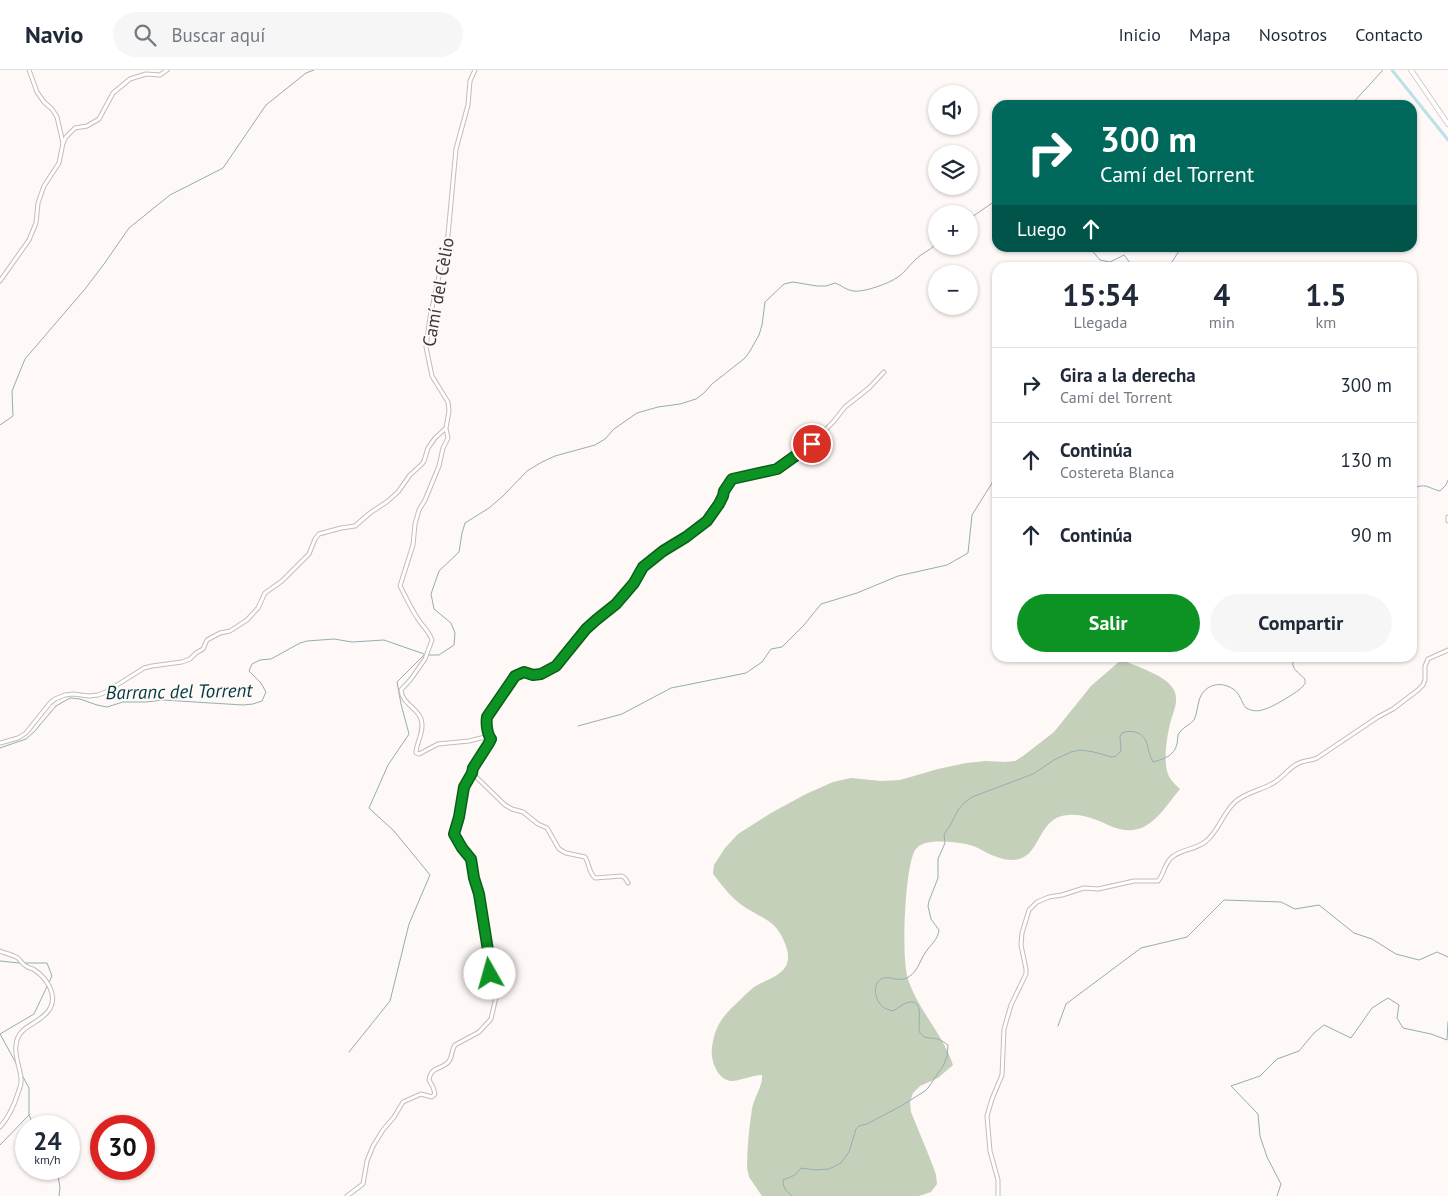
<!DOCTYPE html>
<html lang="es">
<head>
<meta charset="utf-8">
<style>
  body { margin:0; font-family:"PT Sans",sans-serif; background:#f6f6f7; color:#1f2937; height:100vh; display:flex; flex-direction:column; font-size:19px; white-space:nowrap }
  * { box-sizing:border-box; margin:0 }
  p { font-size:16px; color:#747a83 }
  .icon { flex:none; width:28px; height:28px; fill:none; stroke:currentColor; stroke-width:2; stroke-linecap:round; stroke-linejoin:round }
  .map { position:relative; flex:1; overflow:hidden }
  .sheet { position:absolute; left:992px; top:192px; width:425px; height:400px; display:flex; flex-direction:column; background:#fff; border-radius:15px; box-shadow:0 1px 4px #0004 }
  .sheet>* { flex:none }
  .banner { position:absolute; left:992px; top:30px; width:425px; height:152px; border-radius:15px; box-shadow:0 1px 4px #0004; background:#00695c; color:#fff; overflow:hidden }
  .controls { position:absolute; left:928px; top:15px; display:grid; gap:10px }
  .controls a { display:grid; place-items:center; width:50px; height:50px; border-radius:50%; background:#fff; box-shadow:0 1px 4px #0004; font-size:25px }
  .speed { position:absolute; left:15px; top:1045px; display:flex; gap:10px; font-size:25px; font-weight:700; text-align:center }
  .speed>* { display:grid; place-content:center; width:65px; height:65px; border-radius:50%; background:#fff; box-shadow:0 1px 4px #0004; line-height:1 }
  .speed small { font-size:12px; font-weight:400 }
  .speed .limit { border:8px solid #d22; background:#fff; color:#111 }
  .pin { position:absolute; display:grid; place-items:center; width:42px; height:42px; color:#fff; margin:-21px; border:2px solid #fff; border-radius:50%; box-shadow:0 1px 5px #0007 }
  .me { position:absolute; width:55px; margin:-28px; rotate:353deg; stroke-linejoin:round; filter:drop-shadow(0 0 4px #0008) }
  .turn { display:flex; align-items:center; gap:18px; height:105px; padding:0 25px; font-size:22px }
  .turn .icon { width:65px; height:65px; stroke-width:2.5 }
  .turn b { display:block; font-size:35px; line-height:42px }
  .then { display:flex; align-items:center; height:48px; padding:0 25px; background:#0003; gap:10px; font-size:19px }
  .eta { display:flex; justify-content:space-evenly; align-items:center; height:85px; text-align:center }
  .eta b { font-size:30px; font-weight:600; line-height:35px }
  .primary-button { display:flex; gap:10px; margin-top:auto; padding:10px 25px }
  .primary-button a { flex:1; height:58px; border-radius:30px; background:#0d9224; color:#fff; font-size:20px; font-weight:600; line-height:58px; text-align:center }
  .primary-button a+a { background:#f6f6f7; color:#1f2937 }
  ul { padding:0; list-style:none }
  li { display:flex; align-items:center; gap:15px; height:75px; padding:0 25px; border-top:1px solid #e0e1e3 }
  li div { flex:1 }
  li b { display:block; font-size:19px }
  li em { font-style:normal }
  header { display:flex; align-items:center; gap:30px; box-sizing:border-box; height:70px; padding:0 25px; background:#fff; border-bottom:1px solid #e0e1e3 }
  header strong { font-size:24px }
  nav { display:flex; gap:28px; margin-inline-start:auto; font-size:18px }
  .search { width:350px; height:45px; background:#f6f6f7; display:flex; align-items:center; gap:12px; box-sizing:border-box; padding:0 18px; border-radius:28px; color:#747a83; font-size:19px }
  .map>svg:first-child { display:block }
</style>
</head>
<body>
<header>
<strong>Navio</strong>
<div class="search"><svg class="icon" aria-label="search" viewBox="0 0 24 24"><circle cx="10" cy="10" r="6"/><path d="M15 15l6 6"/></svg>Buscar aquí</div>
<nav><a>Inicio</a><a>Mapa</a><a>Nosotros</a><a>Contacto</a></nav>
</header>
<div class="map">
<svg width="1448" height="1126" viewBox="0 0 1448 1126">
  <rect width="100%" height="100%" fill="#fef8f6"/>
  <!-- green -->
  <path fill="#c5d0ba" d="M1121 590C1134 595 1164 605 1172 617 1181 629 1173 641 1170 654 1167 666 1163 692 1168 704 1170 710 1175 714 1180 719 1159 745 1145 772 1108 755 1095 749 1082 744 1068 745 1036 747 1042 789 1013 790 1000 790 989 784 978 778 966 772 938 770 926 773 919 775 915 778 913 785 905 805 901 889 908 909 918 940 943 964 953 995L938 1008 920 1016 913 1023 910 1032 911 1042 933 1096 936 1105 937 1114 931 1122 919 1126H762L749 1107 747 1098C747 1078 749 1058 752 1039 754 1027 763 1016 762 1005 752 1005 740 1011 732 1011 724 1011 718 1004 715 997 711 988 711 980 713 971 717 952 726 943 740 930 744 926 749 921 754 917 766 909 789 905 788 886 788 881 786 876 784 871 774 847 758 848 739 833 729 825 721 814 713 804L714 795 725 778 738 764 771 743 806 724 833 712 851 708 881 711 900 710 938 699 966 693 986 691 1005 692 1015 691 1023 686 1054 662 1091 616Z"/>
  <g fill="none" stroke-linecap="round" stroke-linejoin="round">
    <!-- stream -->
    <g stroke="#94aeb3" stroke-width="1">
      <path d="M1351 35 1383 0"/>
      <path d="M969 149 998 129"/>
      <path d="M1090 178 1100 190 1110 192 1124 185 1134 198"/>
      <path d="M1168 198 1179 181 1180 178"/>
      <path d="M0 355 13 346 12 321 25 289 85 219 104 194 129 158 170 125 223 98 266 35 306 3 314 0"/>
      <path d="M1412 419C1426 412 1427 418 1440 421L1446 415 1448 410"/>
      <path d="M1412 448C1417 453 1417 459 1412 464"/>
      <path d="M428 585H439L454 575 455 563 451 553 434 539 431 524 439 501 459 482 462 463 465 453 489 438 503 426 527 401 542 392 555 386 595 375 605 369 614 359 637 343 658 337 680 334 696 329 704 323 712 314 745 288 750 281 759 265 762 255 765 232 784 214 793 212 817 216H826L835 213C841 215 846 220 853 221 863 223 890 213 898 207 904 203 909 196 915 190 922 183 928 182 936 174"/>
      <path d="M578 656 622 644 671 618 746 603 762 592 771 579 782 577 804 555 821 534 857 523 898 506 947 495 968 483 972 445 992 413 998 401"/>
      <path d="M0 678 26 669 34 662 56 636 70 628 80 629 97 635 107 637 123 632H146L163 630 243 635 253 634 262 631 266 622 261 613 249 601 252 594 260 590 271 589 300 573 307 571 334 569 352 572 384 570 424 584"/>
      <path d="M0 891 19 893"/>
      <path d="M1058 956 1066 934 1141 878 1187 867 1224 830 1281 832 1295 839 1319 835 1354 863 1372 869 1396 884 1419 890 1437 882 1448 887"/>
      <path d="M0 964 34 944 52 906 47 893H23"/>
      <path d="M0 964 17 995"/>
      <path d="M349 982 390 931 409 854 430 805 394 761 369 738 388 695 409 664 401 634 397 612 424 585"/>
      <path d="M22 1005 29 1018V1045L34 1056"/>
      <path d="M0 1075 29 1045"/>
      <path d="M57 1099 60 1118 59 1126"/>
      <path d="M792 1126C786 1121 783 1118 783 1110L795 1105 801 1098 815 1100 829 1099 841 1093 849 1082 856 1059 859 1056 867 1054 901 1036 925 1021 928 1018 943 996 947 987 948 975C945 973 941 970 938 969 931 967 925 970 920 963 916 956 927 926 906 933 901 935 897 939 893 941 889 940 885 939 882 936 875 930 872 915 881 909 888 905 896 911 904 909 917 905 919 892 925 883 930 875 938 870 939 860L931 849 928 836 929 831 938 808V789L945 773 944 764 950 756 958 740 964 733 972 727 1033 704 1054 690 1071 682 1080 680 1094 682 1112 687 1116 686 1121 681 1120 667 1122 663C1127 661 1130 661 1135 662 1150 666 1146 680 1153 692 1164 689 1174 686 1177 674 1178 670 1177 666 1179 663 1183 657 1190 655 1194 650 1197 644 1197 637 1199 631 1203 615 1220 610 1233 619 1240 623 1241 632 1246 638 1252 641 1258 642 1265 639 1271 638 1300 621 1303 616 1306 613 1305 613 1305 609 1299 603 1288 597 1295 588"/>
      <path d="M1277 1126 1281 1114 1267 1087 1260 1066 1258 1044 1231 1016 1260 1006 1277 989 1299 981 1314 963 1324 955 1351 968 1372 938 1388 928 1399 935 1397 948 1403 958 1431 964 1447 970 1448 952"/>
    </g>
    <!-- canal -->
    <path stroke="#bbe1e8" stroke-width="3" d="M1392 0 1448 70"/>
    <defs>
      <g id="minor">
        <path d="M63 73 66 67 75 58 87 56 99 49 113 23 130 9 146 4 160 5 167 0"/>
        <path d="M0 211 29 170 36 153 38 133 44 116 59 93 63 73 57 47 52 39 44 32 37 22 29 0"/>
        <path d="M446 359 448 368 443 378 439 396 425 430 419 440 415 454 413 475 400 516C406 527 411 539 418 549 423 557 429 561 432 570L425 589 411 609 401 620C402 634 417 637 421 649 425 661 416 673 416 683L419 684 438 674 469 671 489 666 491 669 489 673 473 698 472 703 505 735 512 739 523 742 538 754 547 758 559 779 566 783 585 787C590 795 588 801 595 808L622 806 625 808 628 813"/>
        <path d="M1448 447V451"/>
        <path d="M489 666 486 653 487 647 515 607 524 602 533 605 541 604 556 596 586 559 596 550 616 534 634 513 643 497 663 481 686 467 707 451 719 434 723 426 724 421 732 409 777 399 798 383 806 380 834 351 845 337 869 318 884 302"/>
        <path d="M0 673 18 668 26 663 50 633 55 629 65 625 73 624 89 626 98 625 106 622 144 598 152 596 182 592 190 589 196 583 203 579 207 570 220 563 230 561 247 550 258 538 265 523 282 511 309 484 315 469 319 464 341 458 355 456 370 443 388 431 398 422 410 405 422 394 424 391 428 378 435 368 446 358 449 341 448 332 432 306 426 277 430 247 448 165 456 79 468 35 470 11 475 0"/>
        <path d="M0 881C6 884 12 884 18 888 21 891 22 894 26 896 28 898 30 898 33 899 46 907 59 925 49 940 39 955 18 955 16 975 14 988 22 1001 21 1012 21 1016 19 1020 18 1023 14 1036 9 1047 0 1057"/>
        <path d="M347 1126 363 1114 367 1091 373 1076 383 1060 394 1047 403 1032 421 1024 432 1027 435 1024 433 1017 429 1010C431 995 443 1000 449 991 453 986 451 980 455 975L479 962 491 949 496 927 494 913 490 905V893L479 824 474 808 471 789 462 778 454 765 459 747 464 717 472 703"/>
        <path d="M998 1126V1110L990 1081 987 1046 992 1029 1002 1005 1004 959 1011 935 1026 904V899L1021 875 1022 863 1029 840 1037 832 1049 827 1062 825 1084 818 1098 819 1134 811H1158C1164 804 1164 795 1171 788 1180 779 1195 780 1205 772 1219 761 1222 744 1235 732 1246 722 1263 720 1275 712 1284 706 1290 697 1299 693 1305 690 1311 691 1317 688L1378 647 1393 639 1418 620 1423 615 1425 610V596L1428 589 1448 580"/>
      </g>
      <path id="tertiary" d="M1411 0 1448 54"/>
    </defs>
    <!-- minor casing -->
    <use href="#minor" stroke="#c3bcb9" stroke-width="5"/>
    <!-- tertiary casing -->
    <use href="#tertiary" stroke="#c3bcb9" stroke-width="5.5"/>
    <!-- minor -->
    <use href="#minor" stroke="#fff" stroke-width="3"/>
    <!-- tertiary -->
    <use href="#tertiary" stroke="#fff" stroke-width="4"/>
  </g>
  <g fill="none" stroke-linecap="round" stroke-linejoin="round">
    <defs>
      <path id="route" d="M490 904V893L479 824 474 808 471 789 462 778 454 764 459 747 464 717 472 703 473 698 489 673 491 669C487 664 486 653 487 647L515 606 524 602 533 605 541 604 556 596 586 559 596 550 616 534 634 513 643 497 663 481 686 467 707 451 719 434 723 426 724 421 732 409 777 399 798 384 806 380 812 374"/>
    </defs>
    <!-- route casing -->
    <use href="#route" stroke="#085f17" stroke-width="12"/>
    <!-- route -->
    <use href="#route" stroke="#0d9224" stroke-width="9"/>
  </g>
  <g text-anchor="middle" dominant-baseline="central" stroke-width="4" stroke-linejoin="round" paint-order="stroke">
    <!-- street labels -->
    <g font-size="18" fill="#3a3736" stroke="#fef8f6">
      <text transform="translate(438 222) rotate(-80)">Camí del Cèlio</text>
    </g>
    <!-- water labels -->
    <g font-size="19" font-style="italic" fill="#003a43" stroke="#fef8f6">
      <text transform="translate(179 621) rotate(-1)">Barranc del Torrent</text>
    </g>
  </g>
</svg>
<div class="controls">
<a><svg class="icon" aria-label="sound" viewBox="0 0 24 24"><path d="M4 9h4l5-4v14l-5-4H4zM17 9q2 3 0 6"/></svg></a>
<a><svg class="icon" aria-label="layers" viewBox="0 0 24 24"><path d="M12 4l9 5-9 5-9-5zM3 14l9 5 9-5"/></svg></a>
<a>+</a>
<a>−</a>
</div>
<div class="speed"><div>24<small>km/h</small></div><div class="limit">30</div></div>
<div class="pin" style="left:812px;top:374px;background:#d93025"><svg class="icon" aria-label="arrive" viewBox="0 0 24 24"><path d="M6 21V4h12l-3 4 3 4H6"/></svg></div>
<svg class="me" style="left:490px;top:904px" viewBox="-20 -20 40 40"><circle r="19" fill="#fff"/><path d="M0-13L10 11 0 6-10 11z" fill="#0d9224"/></svg>
<div class="banner">
<div class="turn"><svg class="icon" aria-label="right" viewBox="0 0 24 24"><path d="M7 20v-9h11M14 6l5 5-5 5"/></svg><div><b>300 m</b>Camí del Torrent</div></div>
<div class="then">Luego<svg class="icon" aria-label="ahead" viewBox="0 0 24 24"><path d="M12 20V5M6 11l6-6 6 6"/></svg></div>
</div>
<section class="sheet">
<div class="eta">
<div><b>15:54</b><p>Llegada</p></div>
<div><b>4</b><p>min</p></div>
<div><b>1.5</b><p>km</p></div>
</div>
<ul>
<li><svg class="icon" aria-label="right" viewBox="0 0 24 24"><path d="M7 20v-9h11M14 6l5 5-5 5"/></svg><div><b>Gira a la derecha</b><p>Camí del Torrent</p></div><em>300 m</em></li>
<li><svg class="icon" aria-label="ahead" viewBox="0 0 24 24"><path d="M12 20V5M6 11l6-6 6 6"/></svg><div><b>Continúa</b><p>Costereta Blanca</p></div><em>130 m</em></li>
<li><svg class="icon" aria-label="ahead" viewBox="0 0 24 24"><path d="M12 20V5M6 11l6-6 6 6"/></svg><div><b>Continúa</b></div><em>90 m</em></li>
</ul>
<div class="primary-button"><a>Salir</a><a>Compartir</a></div>
</section>
</div>
</body>
</html>
